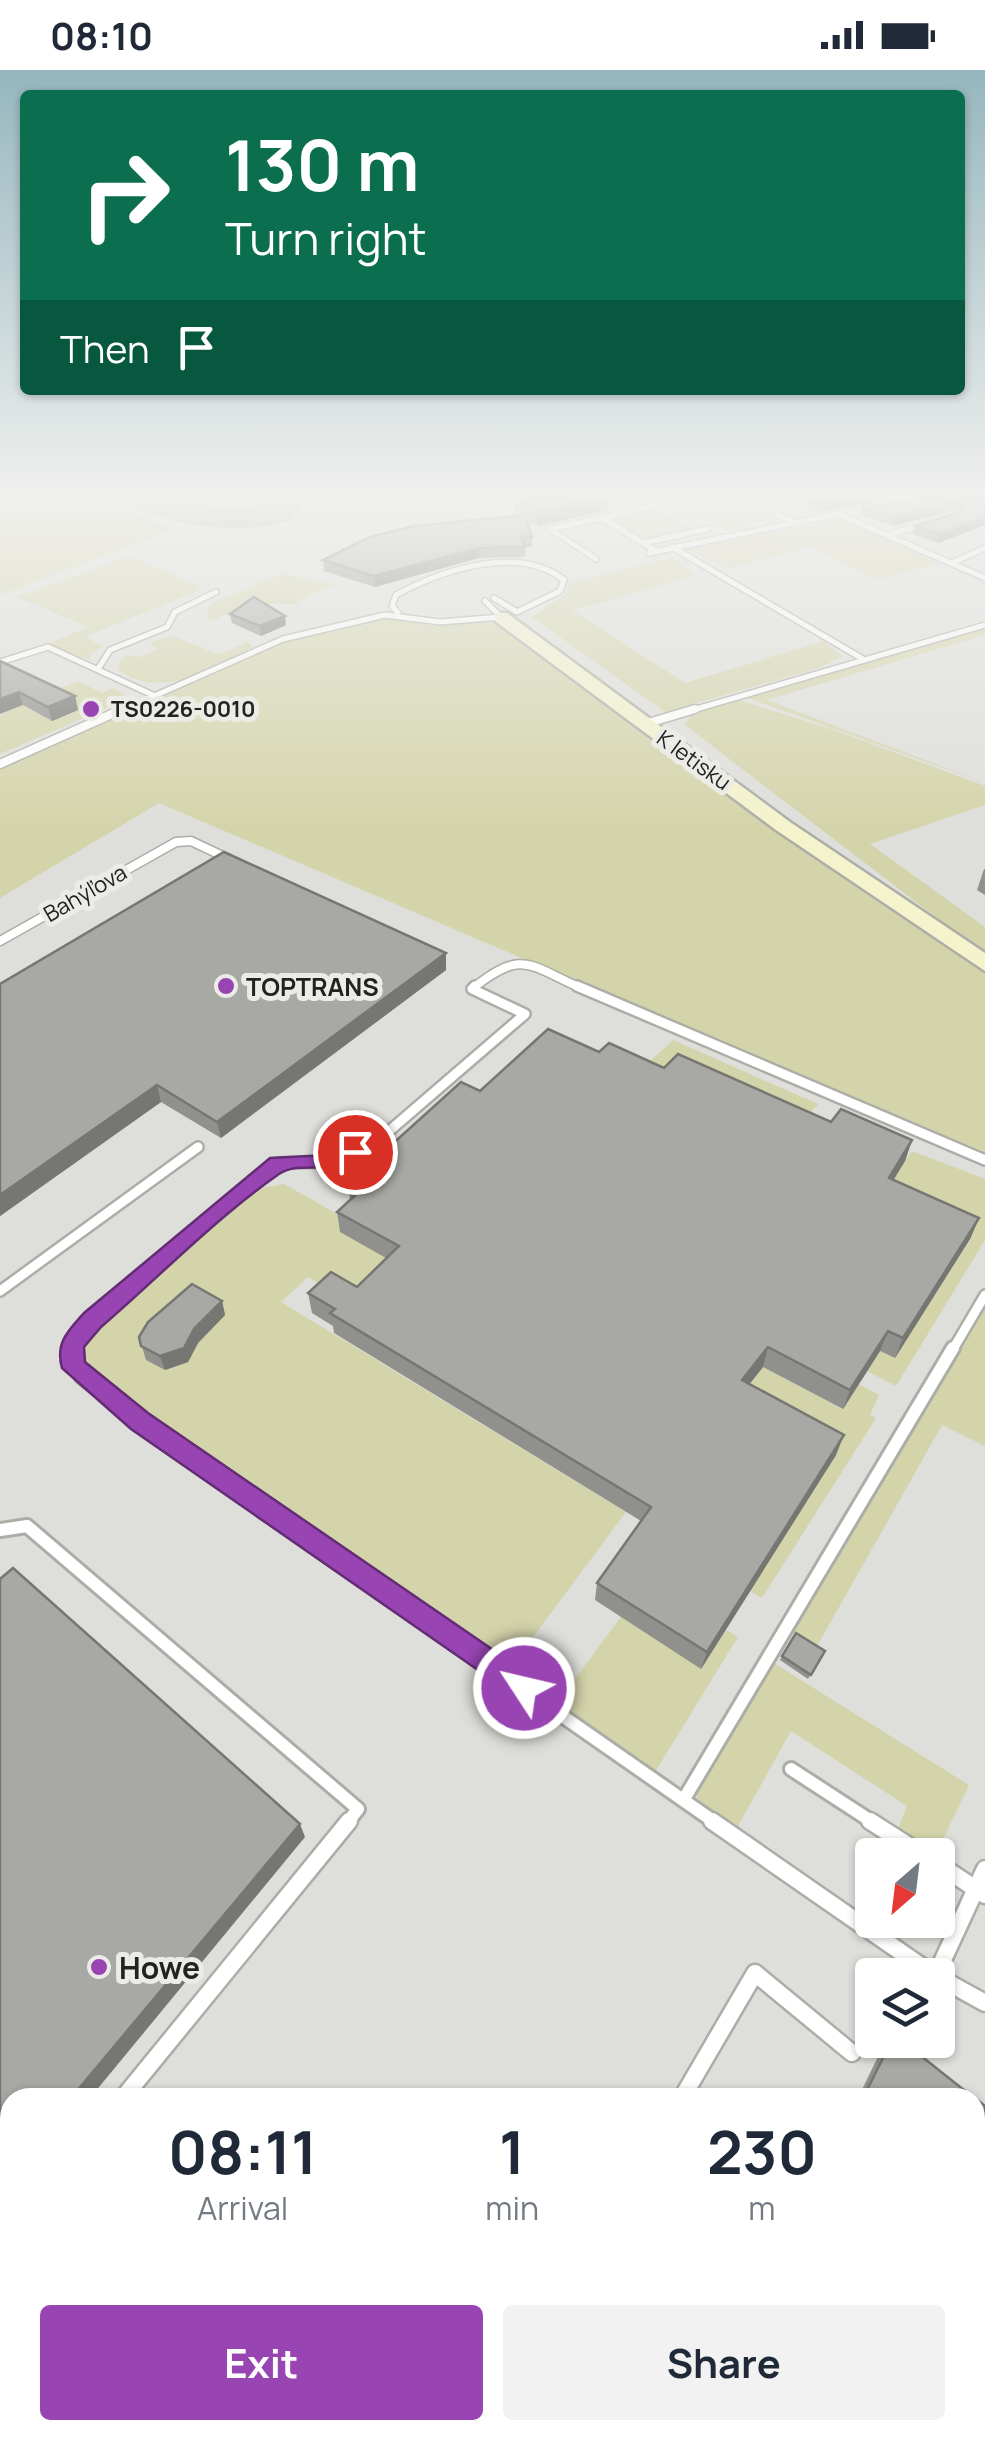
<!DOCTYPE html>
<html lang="en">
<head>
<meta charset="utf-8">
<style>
  body { margin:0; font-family:Manrope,sans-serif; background:#f2f2f3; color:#1f2937; height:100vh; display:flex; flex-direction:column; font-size:38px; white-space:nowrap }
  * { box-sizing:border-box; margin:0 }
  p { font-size:32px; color:#747a83 }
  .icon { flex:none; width:55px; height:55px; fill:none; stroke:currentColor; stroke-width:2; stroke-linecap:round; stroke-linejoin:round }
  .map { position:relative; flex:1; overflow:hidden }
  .sheet { position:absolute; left:0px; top:2018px; width:985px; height:352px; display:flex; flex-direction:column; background:#fff; border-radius:30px 30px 0 0; box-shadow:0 2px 8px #0004 }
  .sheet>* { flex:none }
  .hud { position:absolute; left:20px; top:20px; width:945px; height:305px; border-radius:10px; box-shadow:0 2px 8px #0004; background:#0b6e4f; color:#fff; overflow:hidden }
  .needle { width:65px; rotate:208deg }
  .controls { position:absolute; left:855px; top:1768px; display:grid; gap:20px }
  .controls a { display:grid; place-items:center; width:100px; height:100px; border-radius:10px; background:#fff; box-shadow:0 2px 8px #0004; font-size:50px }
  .pin { position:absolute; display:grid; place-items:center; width:85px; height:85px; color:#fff; margin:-42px; border:5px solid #fff; border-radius:50%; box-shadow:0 2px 10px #0007 }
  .me { position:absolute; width:110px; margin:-55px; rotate:305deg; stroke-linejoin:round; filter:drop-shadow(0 0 8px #0008) }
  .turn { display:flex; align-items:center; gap:35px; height:210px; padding:0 40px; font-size:45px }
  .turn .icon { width:130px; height:130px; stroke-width:2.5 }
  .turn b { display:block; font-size:70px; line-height:85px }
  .then { display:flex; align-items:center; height:95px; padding:0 40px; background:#0003; gap:20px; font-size:38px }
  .eta { display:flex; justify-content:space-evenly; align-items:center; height:170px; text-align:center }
  .eta b { font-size:60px; font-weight:700; line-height:70px }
  .button { display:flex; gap:20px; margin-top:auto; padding:20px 40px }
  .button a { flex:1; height:115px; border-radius:10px; background:#9844b3; color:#fff; font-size:40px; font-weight:700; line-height:115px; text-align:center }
  .button a+a { background:#f2f2f3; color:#1f2937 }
  .status { display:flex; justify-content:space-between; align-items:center; height:70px; padding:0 50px; background:#fff; direction:ltr }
  .status svg { height:28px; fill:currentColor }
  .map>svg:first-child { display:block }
</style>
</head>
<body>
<div class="status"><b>08:10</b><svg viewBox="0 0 49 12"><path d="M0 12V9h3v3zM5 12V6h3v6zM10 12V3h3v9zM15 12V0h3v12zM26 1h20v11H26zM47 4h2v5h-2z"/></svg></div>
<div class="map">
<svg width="985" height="2369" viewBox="0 0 985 2369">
  <rect width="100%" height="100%" fill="#dededa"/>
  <!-- green -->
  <g fill="#d4d4ab">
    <path d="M0 429H95L174 459 0 525Z"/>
    <path d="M712 429H735L771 448 729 461 684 436 675 437Z"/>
    <path d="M666 439 661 442 692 460 646 470 613 450Z"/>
    <path d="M840 449 858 454 985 515 939 493 877 510 811 477 727 498 686 479 817 454 812 450Z"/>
    <path d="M129 486 199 515 200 520 85 567 103 577 90 584V590L47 574 88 557 17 527Z"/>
    <path d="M654 486 660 491 673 488 697 506 572 540 685 613 824 571 842 587 819 598 665 642 532 547 564 525 570 512 651 493Z"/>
    <path d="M282 504 336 514 296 531 301 534H250L209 552 207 539 211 533Z"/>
    <path d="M383 548 433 556 488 552 506 557 985 903V1086L159 733 0 828V698C117 645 256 567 383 548Z"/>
    <path d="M985 558V565L767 630 985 713 745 627Z"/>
    <path d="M174 566 218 585 248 572 253 576C220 600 155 630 119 600L120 591 127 585 140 587 159 579 151 576 154 571Z"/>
    <path d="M78 611 102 623 114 618 124 625 116 634 0 684V645L23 635 52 651 47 624Z"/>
    <path d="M736 629 834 660 985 716V735L870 774 985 857V885L685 655 693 642Z"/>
    <path d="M673 970 818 1034 796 1060 645 996Z"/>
    <path d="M912 1081 985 1109V1170L896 1316 867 1301 880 1281 895 1288 970 1170 884 1120Z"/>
    <path d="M284 1114 412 1186 359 1237 308 1207 281 1232 626 1442 516 1590 500 1591 100 1315 82 1297 83 1274 107 1244 257 1119Z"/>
    <path d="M985 1238V1376L942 1355 816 1578 792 1562Z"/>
    <path d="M763 1297 842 1339 859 1314 879 1325 870 1345 876 1348 762 1528 750 1521 737 1330Z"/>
    <path d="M621 1547 701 1598 726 1560 738 1567 655 1702 541 1624 540 1606 546 1601 571 1614Z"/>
    <path d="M772 1592 969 1715 936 1784 898 1759 907 1736 791 1661 738 1756 698 1731 696 1722Z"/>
  </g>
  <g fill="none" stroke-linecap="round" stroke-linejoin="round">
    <!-- taxiway -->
    <path fill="#a6a6a2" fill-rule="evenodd" d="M133 429H181L233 439 286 429 298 432 303 439C281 472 154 459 133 429Z"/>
    <defs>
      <g id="lane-far4">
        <path d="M746 429 791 451"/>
        <path d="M602 448 679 429"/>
        <path d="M892 464 928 453"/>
        <path d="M643 473 708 459"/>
        <path d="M672 477 863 589"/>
        <path d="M649 483 838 444 985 508"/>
        <path d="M596 489 550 459 602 448 656 481"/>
        <path d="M952 493 985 478"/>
        <path d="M485 531 501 547"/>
        <path d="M398 543 392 536 396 525C442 500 519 474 564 510L560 521 517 542 494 528"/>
        <path d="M0 592 48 577 155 626"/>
        <path d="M98 599 110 580 167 557 175 542 216 522"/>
        <path d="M118 642 283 569 385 545 440 552 501 547"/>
        <path d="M686 642 985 555"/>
      </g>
      <g id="lane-far3">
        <path d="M645 654 695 639"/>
        <path d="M0 694 123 639"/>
        <path d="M0 871 176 772 191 771 229 789"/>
        <path d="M472 919C523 878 528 895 583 919"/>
      </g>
      <g id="lane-far2">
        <path d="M577 916 985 1090"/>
        <path d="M0 1221 198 1077"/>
        <path d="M72 1281 80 1263 105 1238 278 1093 330 1092 381 1068 525 944 472 919 475 916"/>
        <path d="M952 1281 985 1225"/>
      </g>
      <g id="lane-far1">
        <path d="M73 1278 70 1284 82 1307 139 1351 716 1753"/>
        <path d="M0 1460 27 1456 358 1739 347 1753"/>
        <path d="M791 1699 874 1753"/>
        <path d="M684 1729 953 1278"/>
      </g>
      <g id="lane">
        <path d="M712 1751 934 1905"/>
        <path d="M870 1751 923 1785"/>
        <path d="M938 1794 985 1825"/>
        <path d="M936 1905 985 1799"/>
        <path d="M938 1907 985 1933"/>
        <path d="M123 2028 349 1751"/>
        <path d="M682 2028 755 1903 852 1983"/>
        <path d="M0 2178 10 2166"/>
        <path d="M480 2369 485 2360"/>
      </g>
      <path id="secondary" d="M495 543H507L790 752 985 883V901L776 760 495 551Z"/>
    </defs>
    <!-- lane-far4 casing -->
    <use href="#lane-far4" stroke="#adada8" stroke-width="8"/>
    <!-- lane-far3 casing -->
    <use href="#lane-far3" stroke="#adada8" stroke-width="11"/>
    <!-- lane-far2 casing -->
    <use href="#lane-far2" stroke="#adada8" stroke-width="14"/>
    <!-- lane-far1 casing -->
    <use href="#lane-far1" stroke="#adada8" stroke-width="18"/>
    <!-- lane casing -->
    <use href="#lane" stroke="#adada8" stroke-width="21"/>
    <!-- secondary casing -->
    <use href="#secondary" stroke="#adada8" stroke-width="5"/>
    <!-- lane-far4 -->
    <use href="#lane-far4" stroke="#fff" stroke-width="5"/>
    <!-- lane-far3 -->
    <use href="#lane-far3" stroke="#fff" stroke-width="8"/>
    <!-- lane-far2 -->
    <use href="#lane-far2" stroke="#fff" stroke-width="9"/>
    <!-- lane-far1 -->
    <use href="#lane-far1" stroke="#fff" stroke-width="12"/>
    <!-- lane -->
    <use href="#lane" stroke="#fff" stroke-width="16"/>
    <!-- secondary -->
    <use href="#secondary" fill="#f4f3cc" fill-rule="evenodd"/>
  </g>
  <!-- wall -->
  <g fill="#90908d">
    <path d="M514 429H608V440L538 456 526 449 532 467V477H525V487L479 488 375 517 324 501 323 490 521 445 514 441Z"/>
    <path d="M795 429H892L822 441Z"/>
    <path d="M985 429V455L938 473 913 464 915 456 959 442V439L893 456 861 445 862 437Z"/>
    <path d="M230 544 286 555 261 566 232 553Z"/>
    <path d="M0 591 75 626 78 640 52 651 23 635Z"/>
    <path d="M984 799H985V825L977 820Z"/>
    <path d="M446 883V900L221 1068 161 1032 0 1146V914Z"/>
    <path d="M599 982 664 998 831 1052 912 1070 905 1091 893 1110 979 1148 970 1169 895 1288 880 1281 843 1339 763 1297 749 1314 836 1385 701 1599 595 1530 597 1513 641 1451 334 1263 333 1256 312 1243 308 1223 357 1217 386 1188 340 1162 337 1142 350 1130 348 1114 480 1021Z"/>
    <path d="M222 1231 225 1245 198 1273 188 1292 165 1300 146 1290 139 1267Z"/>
    <path d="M825 1581 808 1609 780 1590 782 1586Z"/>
    <path d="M872 1793V1833L858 1823Z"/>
    <path d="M898 1850H912L907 1856Z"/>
    <path d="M888 1970H901L974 2028H858L885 1972Z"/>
    <path d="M692 2360H975L985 2369H688Z"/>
  </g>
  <!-- shaded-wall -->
  <g fill="#767673">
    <path d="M590 429H608V440L538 456V440Z"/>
    <path d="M849 429H892L822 441 823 433Z"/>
    <path d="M961 431 959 439 893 456 894 448Z"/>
    <path d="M985 448V455L938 473 940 465Z"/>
    <path d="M479 478V488L375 517 374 506Z"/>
    <path d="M285 546 286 555 261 566 260 556Z"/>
    <path d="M19 622 23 635 0 644V629Z"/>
    <path d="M75 626 78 640 52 651 48 637Z"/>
    <path d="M446 883V900L221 1068 217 1052Z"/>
    <path d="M157 1015 161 1032 0 1146V1125Z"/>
    <path d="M912 1070 905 1091 882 1129 889 1108Z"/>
    <path d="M979 1148 970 1169 895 1288 903 1268Z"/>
    <path d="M222 1231 225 1245 198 1273 188 1292 165 1300 160 1286 194 1259Z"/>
    <path d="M888 1261 880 1281 843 1339 850 1320Z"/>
    <path d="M768 1277 763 1297 737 1330 742 1310Z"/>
    <path d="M844 1365 836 1385 701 1599 707 1582Z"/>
    <path d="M300 1754 305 1767 90 2028H71Z"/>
    <path d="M10 2100V2123L0 2136V2112Z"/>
    <path d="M232 2360H243L251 2369H239Z"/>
  </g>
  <!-- building -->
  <g fill="#a8a8a4" stroke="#767673" stroke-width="2.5">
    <path d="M520 429H590L538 440Z"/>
    <path d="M813 429H849L823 433Z"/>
    <path d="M921 429H985V448L940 465 915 456 961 442V431L894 448 862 437Z"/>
    <path d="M525 445 532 467H521L525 477 479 478 374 506 323 490 370 467 414 456Z"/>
    <path d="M254 527 285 546 260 556 230 544Z"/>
    <path d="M0 591 75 626 48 637 19 622 0 629Z"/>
    <path d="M224 782 446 883 217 1052 157 1015 0 1125V914Z"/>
    <path d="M548 959 599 982 609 973 664 998 678 984 831 1052 841 1039 912 1070 889 1108 979 1148 903 1268 888 1261 850 1320 768 1277 742 1310 844 1365 707 1582 597 1513 651 1437 330 1243 335 1239 308 1223 331 1202 357 1217 399 1176 337 1142 360 1121 348 1114 461 1012 480 1021Z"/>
    <path d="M192 1214 222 1231 194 1259 184 1278 160 1286 141 1276 139 1267 148 1252Z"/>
    <path d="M13 1498 300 1754 71 2028H10V2100L0 2112V1509Z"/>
    <path d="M796 1563 825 1581 811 1605 782 1586Z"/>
    <path d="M884 1775 899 1785H879Z"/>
    <path d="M872 1800V1817L866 1813Z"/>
    <path d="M892 1970H901L974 2028H863Z"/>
    <path d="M975 2028 985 2036V2369H694L699 2360H975Z"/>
    <path d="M135 2360H232L239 2369H128Z"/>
  </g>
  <!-- sky -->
  <linearGradient id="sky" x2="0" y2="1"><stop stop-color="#95b6be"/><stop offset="0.56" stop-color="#f0f0ee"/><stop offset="1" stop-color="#f0f0ee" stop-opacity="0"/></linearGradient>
  <rect width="985" height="760" fill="url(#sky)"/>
  <!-- route -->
  <path fill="#9844b3" stroke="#632c74" stroke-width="2.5" d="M355 1075 366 1082C343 1110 303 1088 279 1104 217 1147 158 1208 101 1257L84 1277 85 1292 148 1343 534 1608 539 1618 534 1628 524 1632 131 1359 62 1298C55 1273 68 1261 84 1243L270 1088 328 1085Z"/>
  <!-- markers -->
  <g fill="#9844b3" stroke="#ecece7" stroke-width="4">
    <circle cx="91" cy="639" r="10"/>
    <circle cx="226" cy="916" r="10"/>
    <circle cx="99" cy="1897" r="10"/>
  </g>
  <g text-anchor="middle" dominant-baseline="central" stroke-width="10" stroke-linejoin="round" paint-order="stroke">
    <!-- far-poi labels -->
    <g font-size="22" font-weight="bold" fill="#222220" stroke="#ecece7" text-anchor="start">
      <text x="111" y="639">TS0226-0010</text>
    </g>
    <!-- far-street labels -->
    <g font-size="22" fill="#222220" stroke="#ecece7">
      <text transform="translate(694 690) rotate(36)">K letisku</text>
      <text transform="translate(85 823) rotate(-30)">Bahýľova</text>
    </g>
    <!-- poi labels -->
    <g font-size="25" font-weight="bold" fill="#222220" stroke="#ecece7" text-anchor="start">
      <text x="246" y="916">TOPTRANS</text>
    </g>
    <!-- near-poi labels -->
    <g font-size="30" font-weight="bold" fill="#222220" stroke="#ecece7" text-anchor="start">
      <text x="119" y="1897">Howe</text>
    </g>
  </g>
</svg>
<div class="controls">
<a><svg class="needle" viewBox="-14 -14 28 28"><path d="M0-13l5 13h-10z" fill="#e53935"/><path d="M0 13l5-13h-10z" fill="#747a83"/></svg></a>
<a><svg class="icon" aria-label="layers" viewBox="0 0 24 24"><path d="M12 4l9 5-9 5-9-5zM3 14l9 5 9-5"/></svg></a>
</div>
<div class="pin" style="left:355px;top:1082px;background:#d93025"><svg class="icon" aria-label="arrive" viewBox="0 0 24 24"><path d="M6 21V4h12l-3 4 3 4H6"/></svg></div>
<svg class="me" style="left:524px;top:1618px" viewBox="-20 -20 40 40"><circle r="17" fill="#9844b3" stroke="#fff" stroke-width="3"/><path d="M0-11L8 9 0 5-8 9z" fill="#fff"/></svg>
<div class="hud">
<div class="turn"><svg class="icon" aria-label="right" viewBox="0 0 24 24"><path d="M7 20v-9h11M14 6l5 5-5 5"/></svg><div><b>130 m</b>Turn right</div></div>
<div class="then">Then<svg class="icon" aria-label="arrive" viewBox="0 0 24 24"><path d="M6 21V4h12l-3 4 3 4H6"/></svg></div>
</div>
<section class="sheet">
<div class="eta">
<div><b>08:11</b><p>Arrival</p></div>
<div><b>1</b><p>min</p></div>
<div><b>230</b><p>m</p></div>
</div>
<div class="button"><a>Exit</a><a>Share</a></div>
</section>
</div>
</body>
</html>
